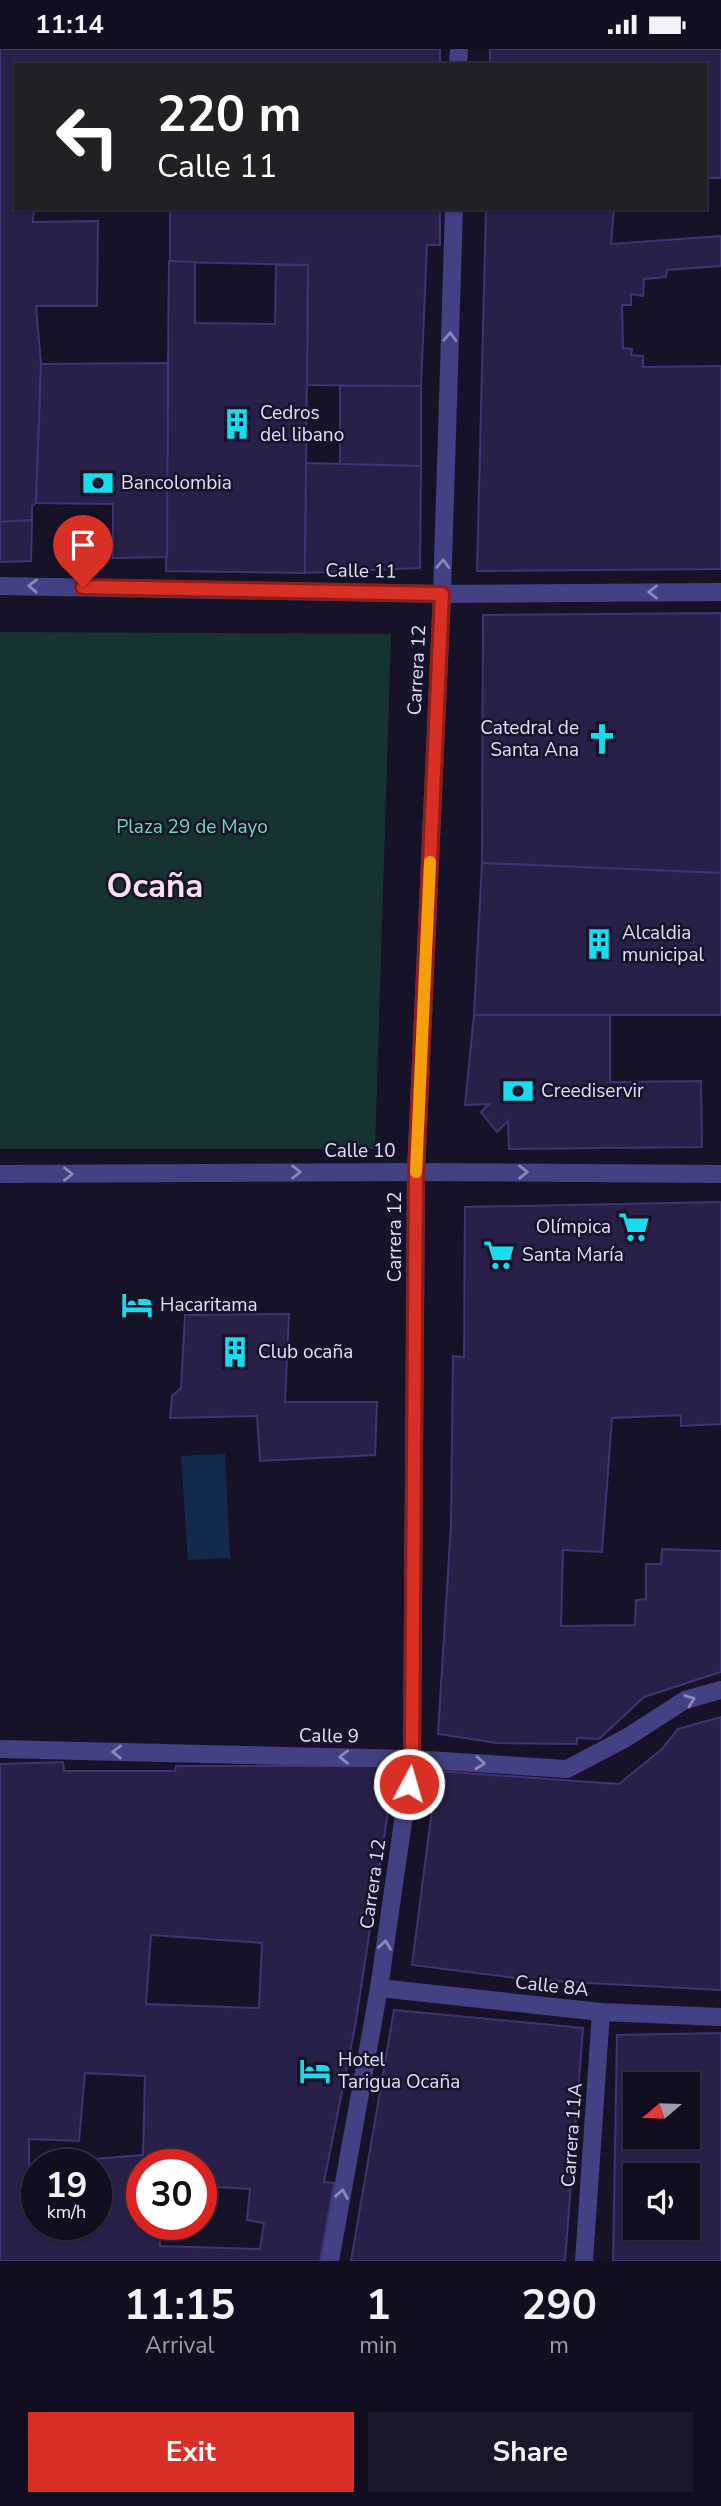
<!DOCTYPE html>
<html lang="en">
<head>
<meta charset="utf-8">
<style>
  body { margin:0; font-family:"Nunito Sans",sans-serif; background:#191728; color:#f1f3f6; height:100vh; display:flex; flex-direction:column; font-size:26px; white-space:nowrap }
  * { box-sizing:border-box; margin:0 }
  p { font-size:23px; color:#9c9ca4 }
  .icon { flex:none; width:38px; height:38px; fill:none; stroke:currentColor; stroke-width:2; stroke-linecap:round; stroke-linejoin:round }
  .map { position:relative; height:2212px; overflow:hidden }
  .sheet { display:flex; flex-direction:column; background:#100e1f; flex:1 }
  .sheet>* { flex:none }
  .banner { position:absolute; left:14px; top:14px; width:693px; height:147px; border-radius:0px; box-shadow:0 2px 5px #0004,0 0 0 2px #302e3d; background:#202124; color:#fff; overflow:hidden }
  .needle { width:46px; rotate:251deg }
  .controls { position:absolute; left:623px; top:2023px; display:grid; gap:14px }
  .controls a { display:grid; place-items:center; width:77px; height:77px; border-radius:0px; background:#100e1f; box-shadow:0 2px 5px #0004,0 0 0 2px #302e3d; font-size:35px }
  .speed { position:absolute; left:21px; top:2100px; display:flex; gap:14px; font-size:35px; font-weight:700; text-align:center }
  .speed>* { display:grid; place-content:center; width:91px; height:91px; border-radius:50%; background:#100e1f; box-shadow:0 2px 5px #0004,0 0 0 2px #302e3d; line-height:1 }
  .speed small { font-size:18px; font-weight:400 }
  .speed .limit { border:10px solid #d22; background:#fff; color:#111 }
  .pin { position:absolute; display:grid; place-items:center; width:60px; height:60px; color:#fff; margin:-72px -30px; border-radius:50% 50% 50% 0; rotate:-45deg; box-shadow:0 0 7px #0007 }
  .pin .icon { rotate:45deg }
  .me { position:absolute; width:77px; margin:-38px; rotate:6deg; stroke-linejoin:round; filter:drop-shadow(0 0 5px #0008) }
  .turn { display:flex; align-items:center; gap:24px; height:147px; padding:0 28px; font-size:32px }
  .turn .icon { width:91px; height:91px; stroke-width:2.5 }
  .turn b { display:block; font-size:49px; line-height:60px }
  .eta { display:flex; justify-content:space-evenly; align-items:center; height:119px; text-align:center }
  .eta b { font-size:42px; font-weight:700; line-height:49px }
  .button { display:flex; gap:14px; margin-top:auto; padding:14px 28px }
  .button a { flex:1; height:80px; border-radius:0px; background:#d93025; color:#fff; font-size:28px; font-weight:700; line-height:80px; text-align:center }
  .button a+a { background:#191728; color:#f1f3f6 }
  .status { display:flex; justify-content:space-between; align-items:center; height:49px; padding:0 35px; background:#100e1f; direction:ltr }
  .status svg { height:19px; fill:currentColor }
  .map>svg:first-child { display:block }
</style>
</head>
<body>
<div class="status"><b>11:14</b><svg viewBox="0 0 49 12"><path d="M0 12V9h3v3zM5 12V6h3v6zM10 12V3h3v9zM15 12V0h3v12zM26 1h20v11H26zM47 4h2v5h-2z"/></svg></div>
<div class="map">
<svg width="721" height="2212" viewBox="0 0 721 2212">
  <rect width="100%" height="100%" fill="#161329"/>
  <!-- green -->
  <path fill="#163331" d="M0 583 391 585 375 1100H0Z"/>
  <!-- water -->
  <path fill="#132a4d" d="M225 1405 230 1509 188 1511 181 1407Z"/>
  <!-- building -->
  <g fill="#282049" stroke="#3f3473" stroke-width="2" fill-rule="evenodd">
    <path d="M0 0H440V16H16V159H34L33 173 98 172 97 257H36L41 315 36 454 32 457V471L0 473Z"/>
    <path d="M490 0H721V129H705V16H490Z"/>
    <path d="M98 159H440V196H427L421 337 307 336 308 216 170 213V162H98Z"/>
    <path d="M486 159H614L611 195 721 187V217L667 221 666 228 644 230 643 247 631 245V256H622L623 299 632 300 631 306 643 307V318L721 317V520L477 522Z"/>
    <path d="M169 212 195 213V274L275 275 276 216H308L305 524 166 522Z"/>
    <path d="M168 314 167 508 113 509V455L36 454 41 315Z"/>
    <path d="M340 337H421V417L340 416Z"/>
    <path d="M306 414 421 417 420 519 305 524Z"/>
    <path d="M32 471 31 512 0 513V473Z"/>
    <path d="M721 564V824L482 814 483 566Z"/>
    <path d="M482 814 721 824V966H474Z"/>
    <path d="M474 966H610V1033L701 1032 702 1098 509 1100 508 1072 497 1083 481 1063 489 1055 465 1056Z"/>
    <path d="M721 1153V1375L681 1377V1366L612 1369 602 1503 563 1501 561 1577 635 1576 636 1551 646 1550V1515H661L662 1500 721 1502V1623L644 1648 599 1690 577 1689V1695L497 1694 438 1685 451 1475 453 1307 464 1308 465 1158Z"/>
    <path d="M289 1265 285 1353H377L375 1406 260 1412 257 1367 170 1369 172 1347 181 1339 185 1266Z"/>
    <path d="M721 1668V1941L531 1931 412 1916 437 1722 619 1735 662 1700 678 1680Z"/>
    <path d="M63 1713 64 1722H175L176 1717H395L355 1978 324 2133 334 2134 320 2212H0V1715ZM151 1886 262 1894 259 1959 146 1955ZM85 2024 145 2027 143 2106 93 2110V2116H96V2175H37V2153H29V2090L79 2092ZM142 2116H201V2137L250 2140 247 2171 264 2174 260 2200 160 2197V2175H142Z"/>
    <path d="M394 1961 583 1979 565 2212H351Z"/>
    <path d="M721 1984V2212H613L617 1986ZM635 2035H688V2088H635ZM635 2126H688V2179H635Z"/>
  </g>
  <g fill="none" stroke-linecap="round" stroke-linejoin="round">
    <!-- minor -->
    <g stroke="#434184" stroke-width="18">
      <path d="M458 16 459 0"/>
      <path d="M0 537 442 545 721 543"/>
      <path d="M0 1125 416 1123 721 1125"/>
      <path d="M0 1700 412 1710 567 1720 626 1689 685 1651 721 1641"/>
      <path d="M379 1939 601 1963 721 1968"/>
      <path d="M330 2212 379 1939 412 1710 416 1123 442 545 454 159"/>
      <path d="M584 2212 601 1963"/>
    </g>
  </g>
  <!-- one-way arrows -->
  <defs><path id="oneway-chevron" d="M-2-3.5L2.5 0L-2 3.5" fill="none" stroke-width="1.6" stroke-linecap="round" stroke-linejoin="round" transform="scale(1.75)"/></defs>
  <g stroke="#8a87ba">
    <use href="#oneway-chevron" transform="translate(450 288) rotate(-88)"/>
    <use href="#oneway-chevron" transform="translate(443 515) rotate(-88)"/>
    <use href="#oneway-chevron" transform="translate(33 537) rotate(-179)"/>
    <use href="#oneway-chevron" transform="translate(653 543) rotate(180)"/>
    <use href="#oneway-chevron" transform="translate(296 1123)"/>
    <use href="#oneway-chevron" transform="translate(523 1123)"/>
    <use href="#oneway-chevron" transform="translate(68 1125)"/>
    <use href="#oneway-chevron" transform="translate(690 1651) rotate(-21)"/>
    <use href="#oneway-chevron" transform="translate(117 1703) rotate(-179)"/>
    <use href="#oneway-chevron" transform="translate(344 1708) rotate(-179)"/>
    <use href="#oneway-chevron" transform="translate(480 1714) rotate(4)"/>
    <use href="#oneway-chevron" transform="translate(385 1896) rotate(-82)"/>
    <use href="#oneway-chevron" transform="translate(342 2145) rotate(-80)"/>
  </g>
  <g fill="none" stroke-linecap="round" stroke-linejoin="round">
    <defs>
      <path id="route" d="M83 538 442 545 416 1123 412 1710 409 1735"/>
    </defs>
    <!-- route casing -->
    <use href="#route" stroke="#8d1f18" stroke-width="18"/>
    <!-- route -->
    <use href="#route" stroke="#d93025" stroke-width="12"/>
    <!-- slow -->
    <path stroke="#f59e0b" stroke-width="12" d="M416 1123 430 813"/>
  </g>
  <!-- icons -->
  <defs>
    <symbol id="building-bare" viewBox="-9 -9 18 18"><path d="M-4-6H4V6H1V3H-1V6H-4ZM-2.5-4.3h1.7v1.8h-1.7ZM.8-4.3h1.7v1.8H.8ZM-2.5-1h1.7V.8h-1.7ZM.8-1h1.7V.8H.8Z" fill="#17dcee" stroke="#161329" stroke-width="2.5" paint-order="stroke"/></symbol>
    <symbol id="bank-bare" viewBox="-9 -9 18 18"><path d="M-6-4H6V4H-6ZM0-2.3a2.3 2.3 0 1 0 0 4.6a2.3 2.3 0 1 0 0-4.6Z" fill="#17dcee" stroke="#161329" stroke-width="2.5" paint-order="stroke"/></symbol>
    <symbol id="church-bare" viewBox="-9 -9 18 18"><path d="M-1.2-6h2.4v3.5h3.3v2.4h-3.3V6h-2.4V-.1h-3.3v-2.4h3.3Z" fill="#17dcee" stroke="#161329" stroke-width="2.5" paint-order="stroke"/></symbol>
    <symbol id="supermarket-bare" viewBox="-9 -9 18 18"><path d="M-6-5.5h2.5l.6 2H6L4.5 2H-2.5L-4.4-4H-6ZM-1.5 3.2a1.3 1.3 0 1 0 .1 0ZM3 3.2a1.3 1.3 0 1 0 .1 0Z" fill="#17dcee" stroke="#161329" stroke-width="2.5" paint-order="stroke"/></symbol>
    <symbol id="hotel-bare" viewBox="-9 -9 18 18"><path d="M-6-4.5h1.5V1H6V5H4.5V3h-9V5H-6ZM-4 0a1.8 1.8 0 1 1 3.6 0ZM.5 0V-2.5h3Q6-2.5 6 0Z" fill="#17dcee" stroke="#161329" stroke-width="2.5" paint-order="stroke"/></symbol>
  </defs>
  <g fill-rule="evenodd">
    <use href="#building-bare" x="215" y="353" width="44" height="44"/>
    <use href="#bank-bare" x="76" y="412" width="44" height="44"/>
    <use href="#church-bare" x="580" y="668" width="44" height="44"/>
    <use href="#building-bare" x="577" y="873" width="44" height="44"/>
    <use href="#bank-bare" x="496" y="1020" width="44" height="44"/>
    <use href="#supermarket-bare" x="612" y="1156" width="44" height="44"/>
    <use href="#supermarket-bare" x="477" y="1184" width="44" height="44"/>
    <use href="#hotel-bare" x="115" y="1234" width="44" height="44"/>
    <use href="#building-bare" x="213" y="1281" width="44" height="44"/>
    <use href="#hotel-bare" x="293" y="2000" width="44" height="44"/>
  </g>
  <g text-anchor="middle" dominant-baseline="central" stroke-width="5" stroke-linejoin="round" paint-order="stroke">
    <!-- poi labels -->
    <g font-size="19" fill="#e0ddfd" stroke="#161329" text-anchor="start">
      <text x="260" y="364">Cedros<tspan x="260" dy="22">del libano</tspan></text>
      <text x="121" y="434">Bancolombia</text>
      <text x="579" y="679" text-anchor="end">Catedral de<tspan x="579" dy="22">Santa Ana</tspan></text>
      <text x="622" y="884">Alcaldia<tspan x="622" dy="22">municipal</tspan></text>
      <text x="541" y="1042">Creediservir</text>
      <text x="611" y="1178" text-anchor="end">Olímpica</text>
      <text x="522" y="1206">Santa María</text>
      <text x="160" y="1256">Hacaritama</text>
      <text x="258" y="1303">Club ocaña</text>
      <text x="338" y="2011">Hotel<tspan x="338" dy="22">Tarigua Ocaña</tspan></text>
    </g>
    <!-- street labels -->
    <g font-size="19" fill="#e0ddfd" stroke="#161329">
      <text transform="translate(361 522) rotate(1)">Calle 11</text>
      <text transform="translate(417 621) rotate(-87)">Carrera 12</text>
      <text x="360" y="1102">Calle 10</text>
      <text transform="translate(395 1188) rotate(-90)">Carrera 12</text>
      <text transform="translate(329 1687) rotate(1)">Calle 9</text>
      <text transform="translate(373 1835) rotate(-82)">Carrera 12</text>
      <text transform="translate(552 1937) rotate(6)">Calle 8A</text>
      <text transform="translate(572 2086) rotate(-86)">Carrera 11A</text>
    </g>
    <!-- park labels -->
    <g font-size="19" fill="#6dd9bc" stroke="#161329">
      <text x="192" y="778">Plaza 29 de Mayo</text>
    </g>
    <!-- town labels -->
    <g font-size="33" font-weight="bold" fill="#fddff2" stroke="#161329">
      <text x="155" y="837">Ocaña</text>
    </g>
  </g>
</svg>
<div class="controls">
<a><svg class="needle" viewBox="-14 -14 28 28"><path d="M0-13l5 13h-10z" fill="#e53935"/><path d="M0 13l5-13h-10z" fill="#9c9ca4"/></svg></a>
<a><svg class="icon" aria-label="sound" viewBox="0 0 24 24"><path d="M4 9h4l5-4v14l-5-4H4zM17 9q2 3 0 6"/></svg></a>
</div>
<div class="speed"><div>19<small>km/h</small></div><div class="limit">30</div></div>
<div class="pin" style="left:83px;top:538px;background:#d93025"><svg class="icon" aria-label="arrive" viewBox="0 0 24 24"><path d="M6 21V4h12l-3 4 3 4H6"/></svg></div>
<svg class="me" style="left:409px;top:1735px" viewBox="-20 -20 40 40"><circle r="17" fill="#d93025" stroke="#fff" stroke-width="3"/><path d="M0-11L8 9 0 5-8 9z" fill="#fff"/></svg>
<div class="banner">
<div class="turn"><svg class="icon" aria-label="left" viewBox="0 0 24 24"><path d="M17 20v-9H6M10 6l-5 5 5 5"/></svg><div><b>220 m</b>Calle 11</div></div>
</div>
</div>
<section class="sheet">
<div class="eta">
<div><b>11:15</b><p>Arrival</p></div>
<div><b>1</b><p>min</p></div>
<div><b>290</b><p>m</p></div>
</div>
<div class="button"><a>Exit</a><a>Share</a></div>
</section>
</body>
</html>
